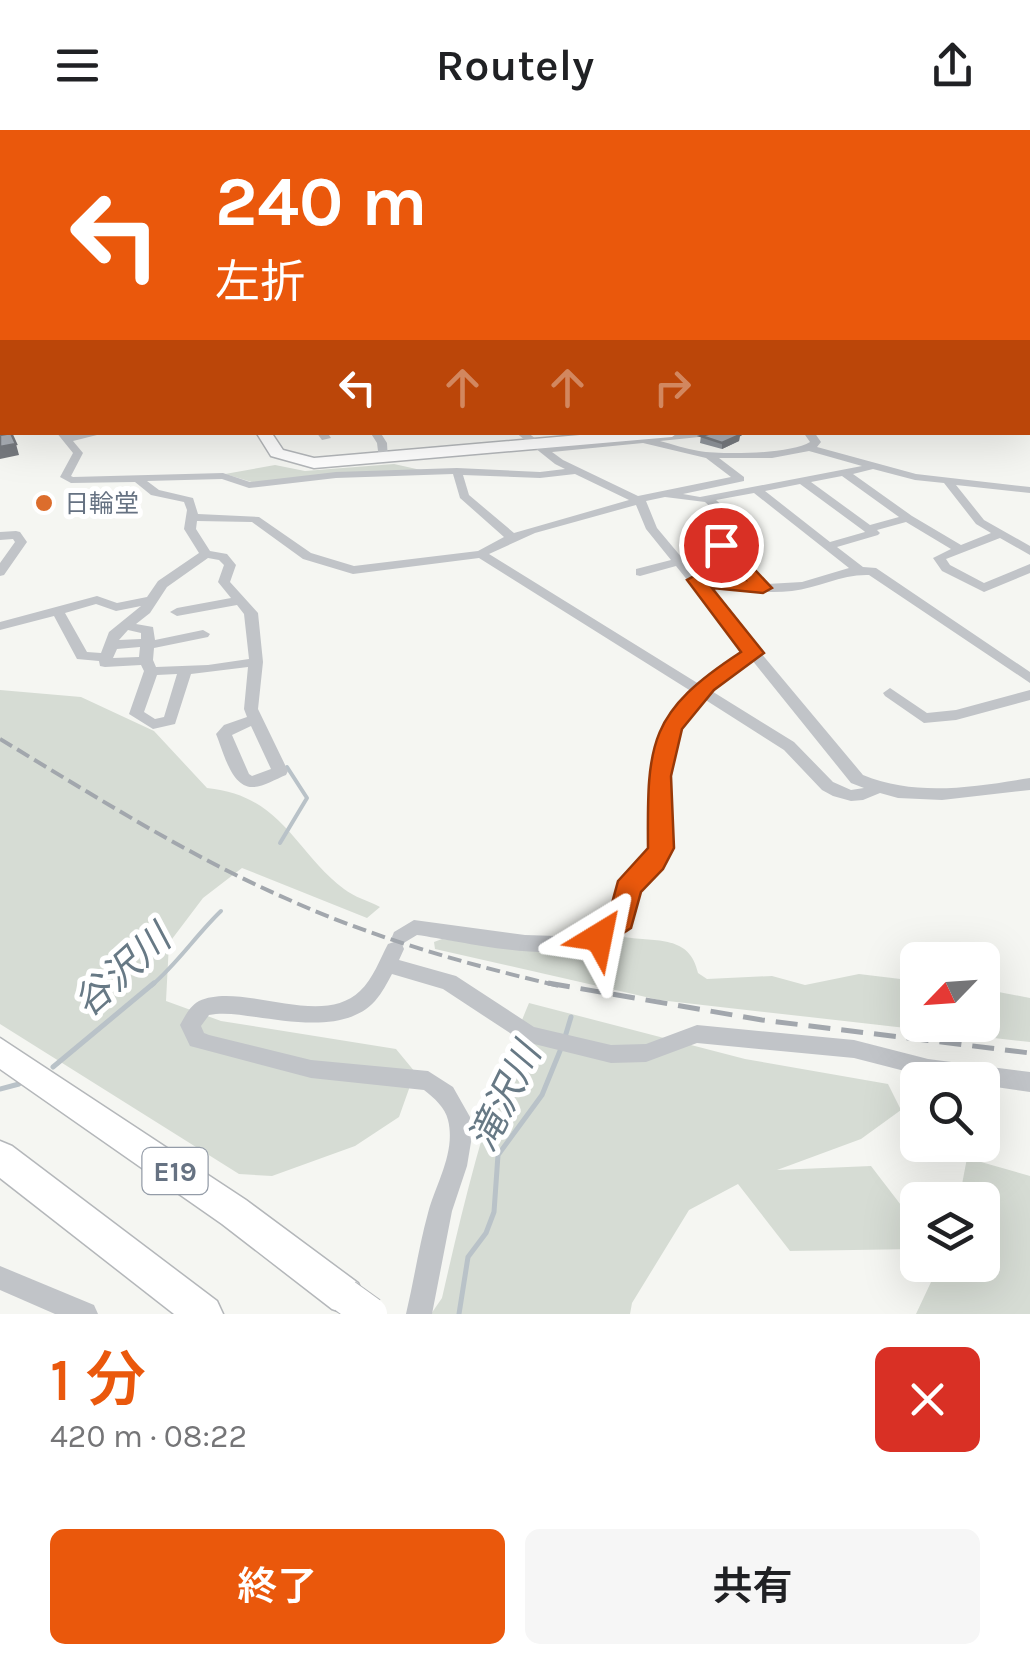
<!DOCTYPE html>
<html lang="ja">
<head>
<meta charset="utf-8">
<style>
  body { margin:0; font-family:Karla,"Noto Sans JP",sans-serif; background:#f6f6f6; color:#202124; height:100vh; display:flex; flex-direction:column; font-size:38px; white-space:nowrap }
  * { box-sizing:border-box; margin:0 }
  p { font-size:32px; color:#757577 }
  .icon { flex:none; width:55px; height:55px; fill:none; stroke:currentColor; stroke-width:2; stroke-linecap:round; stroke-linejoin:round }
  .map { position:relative; height:1184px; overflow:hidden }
  .sheet { display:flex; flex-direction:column; background:#fff; flex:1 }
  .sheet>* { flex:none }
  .banner { position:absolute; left:0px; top:0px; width:1030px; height:305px; box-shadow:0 10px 40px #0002; background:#ea580c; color:#fff; overflow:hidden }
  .needle { width:65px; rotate:245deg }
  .buttons { position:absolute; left:900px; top:812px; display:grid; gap:20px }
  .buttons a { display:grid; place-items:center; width:100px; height:100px; border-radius:15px; background:#fff; box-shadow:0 10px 40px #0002; font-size:50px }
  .pin { position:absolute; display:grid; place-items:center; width:85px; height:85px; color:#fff; margin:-42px; border:5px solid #fff; border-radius:50%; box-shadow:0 2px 10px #0007 }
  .me { position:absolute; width:110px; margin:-55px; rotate:35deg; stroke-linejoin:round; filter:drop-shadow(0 0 8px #0008) }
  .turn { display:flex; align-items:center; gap:35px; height:210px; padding:0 50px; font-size:45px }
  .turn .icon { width:130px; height:130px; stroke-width:2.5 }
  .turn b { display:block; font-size:70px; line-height:85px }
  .lanes { display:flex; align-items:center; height:95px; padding:0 50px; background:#0003; justify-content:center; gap:50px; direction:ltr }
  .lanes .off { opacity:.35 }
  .round { display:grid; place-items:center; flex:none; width:105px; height:105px; border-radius:15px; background:#f6f6f6 }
  .summary { display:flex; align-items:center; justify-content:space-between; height:170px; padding:0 50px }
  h1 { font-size:60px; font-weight:600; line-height:75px; color:#ea580c }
  .button { display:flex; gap:20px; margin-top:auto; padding:20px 50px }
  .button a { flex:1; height:115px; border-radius:15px; background:#ea580c; color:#fff; font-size:40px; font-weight:600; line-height:115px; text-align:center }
  .button a+a { background:#f6f6f6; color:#202124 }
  header { display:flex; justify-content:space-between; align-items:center; height:130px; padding:0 50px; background:#fff; font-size:45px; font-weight:600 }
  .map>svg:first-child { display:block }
</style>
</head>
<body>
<header><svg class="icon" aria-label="menu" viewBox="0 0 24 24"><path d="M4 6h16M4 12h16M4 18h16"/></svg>Routely<svg class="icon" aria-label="share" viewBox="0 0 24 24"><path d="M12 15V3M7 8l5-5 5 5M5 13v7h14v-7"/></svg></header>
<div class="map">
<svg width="1030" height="1184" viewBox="0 0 1030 1184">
  <rect width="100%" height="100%" fill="#f5f6f2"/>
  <!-- green -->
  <g fill="#d6dcd4">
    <path d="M394 334 421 340 255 353 225 344 275 335 305 341Z"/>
    <path d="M0 560 81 567 154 601 207 658C283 666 293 720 344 759 354 767 369 771 380 777L367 788 242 738 203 768 169 813 166 871 221 891 396 919 415 942 399 987 355 1016 272 1046 239 1044 0 894Z"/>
    <path d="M624 807C657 812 690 805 698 843L707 849 772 846 805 855 859 844 917 851 918 895H982L983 859 1030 868V912L659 870 435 819 434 812 442 809 568 825H583Z"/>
    <path d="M529 873 745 929 888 954 901 980 861 1009 777 1040 871 1036 917 1096V1119L790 1121 738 1054 689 1080 632 1173 630 1184H431L442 1168C465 1067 489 968 529 873Z"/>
    <path d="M967 1028 1030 1046V1184H916L939 1135H982V1070H959Z"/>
  </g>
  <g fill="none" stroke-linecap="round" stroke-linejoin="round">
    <!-- stream-far1 -->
    <g stroke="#b9c2c8" stroke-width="4">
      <path d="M280 713 307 668 287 637"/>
      <path d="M151 856C178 833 196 805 221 781"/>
    </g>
    <!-- stream -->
    <g stroke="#b9c2c8" stroke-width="5">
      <path d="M565 907 571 887"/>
      <path d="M53 937 154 853"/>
      <path d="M0 959 19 954"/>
      <path d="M459 1184 468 1127 486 1103 494 1082 498 1025 542 965 562 916"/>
    </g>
    <!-- river -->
    <path fill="#b9c2c8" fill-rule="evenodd" d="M1028 182 1030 183V191L1028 190Z"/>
    <defs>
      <g id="highway">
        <rect x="1028" y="262" width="2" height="8"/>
        <path d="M256 302H271L283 320 314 328 614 302H679L672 307 314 338 271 326Z"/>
        <path d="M0 908 246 1070 358 1153 364 1166 358 1179 346 1184 332 1179 222 1094 0 939Z"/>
        <path d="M0 1011 12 1016 217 1171 223 1184H174L0 1048Z"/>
      </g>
    </defs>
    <!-- highway casing -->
    <use href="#highway" stroke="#b4b7ba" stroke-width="3"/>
    <!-- minor -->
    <g fill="#c1c4c8" fill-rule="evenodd">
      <rect x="1028" y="131" width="2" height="5"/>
      <rect x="0" y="146" width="2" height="4"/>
      <rect x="1028" y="154" width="2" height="5"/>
      <rect x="0" y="163" width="2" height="5"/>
      <rect x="1028" y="175" width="2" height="5"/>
      <rect x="0" y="176" width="2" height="4"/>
      <rect x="1028" y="191" width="2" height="5"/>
      <rect x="0" y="197" width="2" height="5"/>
      <path d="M1028 203 1030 204V210L1028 209Z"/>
      <path d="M1028 222 1030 223V229L1028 228Z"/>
      <path d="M2 236V242L0 243V237Z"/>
      <path d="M1030 248V254L1028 255V249Z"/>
      <rect x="1028" y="268" width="2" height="6"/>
      <rect x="0" y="275" width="2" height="6"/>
      <path d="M56 302H67L69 305 109 302 73 311 83 323 71 346 73 347 223 343 250 352 336 342 457 338 540 342 565 339 555 334 515 302H527L546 317 635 307 629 302H641L646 306 684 302H724L719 305 660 311C672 314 686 319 699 321 723 325 791 324 810 312L803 302H814L821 312 817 317 916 344 1030 357V363L956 355 984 390 1030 416V425L1000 408 946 429 950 435 984 453 1030 434V443L984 462 942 441 933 428 951 419 906 392 877 400 880 403 878 405 837 417 863 437 876 438 1030 542V553L869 445C842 444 818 458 792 461 763 464 734 459 705 456L863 645C917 667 973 657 1030 648V660L942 670 898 668 880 663 863 670 851 671 833 666 822 660 784 620 704 569C696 580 686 588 679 599 666 619 664 650 666 674 667 687 672 699 671 712 669 736 645 742 636 761 631 774 635 786 625 798 587 844 469 812 417 805L402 814 404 819 399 830 456 846 534 897 611 915 646 914 697 895 854 910 928 929 1030 942V962L982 955V950L928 947 854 928 697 913 646 932 611 933 522 911 443 859 392 844C387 853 382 863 375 871 347 902 293 892 256 887 240 885 224 882 209 885L201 896 204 903 209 905 311 930 428 941 453 957 470 987 471 1012 467 1036 452 1081 432 1184H406C414 1150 419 1116 428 1083 436 1053 456 1022 448 990 445 977 434 968 424 960L311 948 190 916 180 895C185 886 190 876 199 871 241 851 321 899 360 861 373 849 380 829 388 814L394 812 392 807 394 802 414 790 525 805 557 806 585 804 600 799 614 786 618 764 625 750 652 719 654 702 650 658 655 619 668 593 694 563 479 428 353 444 303 429 252 392 197 391 196 399 210 421 227 424 236 435 230 452 258 483 263 532 258 579 288 641 286 645C276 649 263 657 253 657 231 658 223 620 216 604L224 595 247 587 244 579 248 537 191 544 175 594 153 599 129 584 144 541 141 535 105 537 100 536 99 531 77 529 54 486 0 500V492L97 466 117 473 147 467 158 451 199 423 184 399 187 380 184 372 151 365 135 352 71 353 60 347 73 323ZM643 313 706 328 731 347 638 366 563 330 552 322ZM809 321 862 336 700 367 683 364 744 351V347L719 328H772ZM873 339 915 350 944 353 976 394 991 403 961 415 912 386 853 344ZM453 344 460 368 504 407 478 421 354 436 311 423 259 387 198 384 193 368 159 360 147 351 222 349 249 358 336 348ZM575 344 629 370 514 403 469 365 463 345 540 348ZM842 346 899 387 870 395 811 352ZM800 354 864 401 865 402 830 412 765 361ZM754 363 849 438 802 452 767 454 730 417 756 412 758 409 716 370ZM665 367 705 372 743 407 717 412 715 415 752 453 698 447 657 398 646 371ZM636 375 646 399 671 430 636 439V445L640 446 676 436 745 522 699 554 489 424 535 403ZM208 428 219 430 224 435 218 452 231 468 177 478 170 482 177 486 237 475 244 484 249 529 208 535 156 537 153 530 154 518 208 507 210 504 203 500 155 510 153 497 136 494 150 483 167 457ZM96 474 116 481 141 476 109 502 101 523 87 522 65 483ZM128 500 141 503V509L119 510ZM140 517 139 527 113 528 117 519ZM752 530 851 653 864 658 851 660 833 652 794 612 710 560ZM177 544 164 587 155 589 144 582 157 545ZM251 596 271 639 252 646 249 644 232 605Z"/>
      <path d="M316 302H327L331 308 322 310Z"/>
      <path d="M370 302H380L387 313 388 331 379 329 377 313Z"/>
      <path d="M16 401 20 402 27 412 4 445 0 446V433L15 412 13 409 0 410V402Z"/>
      <path d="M890 558 927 583 956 580 1030 560V570L956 590 924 593 885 566 883 563Z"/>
      <path d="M0 1136 94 1175 98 1184H55L0 1160Z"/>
    </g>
    <!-- highway -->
    <use href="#highway" fill="#fff" fill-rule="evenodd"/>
    <!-- rail-far1 -->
    <path stroke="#a2a7ad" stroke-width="4" stroke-dasharray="14 6" stroke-linecap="butt" d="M0 609C93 665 185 724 285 768 373 808 466 834 559 856"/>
    <!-- rail -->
    <path stroke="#a2a7ad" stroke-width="5" stroke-dasharray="22 11" stroke-linecap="butt" d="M548 853 762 890 1030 923"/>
    <defs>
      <path id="highway-bridge" d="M345 1166 370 1184"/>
    </defs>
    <!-- highway-bridge casing -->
    <use href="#highway-bridge" stroke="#b4b7ba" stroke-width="36" stroke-linecap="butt"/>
    <!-- highway-bridge -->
    <use href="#highway-bridge" stroke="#fff" stroke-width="34"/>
  </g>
  <!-- wall -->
  <path fill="#90959b" d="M740 305 739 311 722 319 700 313 701 306Z"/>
  <!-- shaded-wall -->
  <g fill="#76797e">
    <path d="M740 305 739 311 722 319V313Z"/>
    <path d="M16 314 19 325 0 329V317Z"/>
  </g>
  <!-- building -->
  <g fill="#a8adb4" stroke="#76797e" stroke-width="2.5">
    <path d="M0 211 2 213V227H0Z"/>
    <path d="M0 248H2V264L0 260Z"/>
    <path d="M715 302H738L740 305 722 313 701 306Z"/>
    <path d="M11 303 16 314 0 317V305Z"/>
  </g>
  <!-- sky -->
  <linearGradient id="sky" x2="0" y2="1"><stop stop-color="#95badb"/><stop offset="0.43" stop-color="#fafbf9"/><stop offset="1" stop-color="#fafbf9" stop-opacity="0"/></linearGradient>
  <rect width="1030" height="292" fill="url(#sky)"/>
  <!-- route -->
  <path fill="#ea580c" stroke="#983908" stroke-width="2.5" d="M721 410 728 411 772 458 763 463 712 458 764 523 714 560 682 599 671 646 674 718 663 739 641 762 631 798 599 819 589 815 585 807 609 784 618 751 648 718C647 611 649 582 741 522L687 450 696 445 745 450 712 415Z"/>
  <!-- markers -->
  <circle fill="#dc6d2c" stroke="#fff" stroke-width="4" cx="44" cy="373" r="10"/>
  <g text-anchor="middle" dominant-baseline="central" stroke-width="10" stroke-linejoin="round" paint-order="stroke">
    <!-- far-poi labels -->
    <g font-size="25" fill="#667282" stroke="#fff" text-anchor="start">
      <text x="64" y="373">日輪堂</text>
    </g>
    <!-- shield labels -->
    <rect fill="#fff" stroke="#949ca8" stroke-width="2.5" x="142.5" y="1018" width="65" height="46" rx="8"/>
    <g font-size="28" font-weight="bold" fill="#667282">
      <text x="175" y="1041">E19</text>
    </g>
    <!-- near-water labels -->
    <g font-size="38" font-style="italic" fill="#677985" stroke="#fff">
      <text transform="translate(122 841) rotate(-42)">谷沢川</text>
      <text transform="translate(505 967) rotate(-64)">滝沢川</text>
    </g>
  </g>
</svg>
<div class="buttons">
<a><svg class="needle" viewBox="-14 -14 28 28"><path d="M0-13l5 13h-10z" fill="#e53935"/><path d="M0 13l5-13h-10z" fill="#757577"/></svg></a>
<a><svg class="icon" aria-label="search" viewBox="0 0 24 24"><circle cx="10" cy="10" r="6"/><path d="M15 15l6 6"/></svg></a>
<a><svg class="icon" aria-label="layers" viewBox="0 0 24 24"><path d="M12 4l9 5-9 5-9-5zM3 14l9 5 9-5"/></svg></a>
</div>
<div class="pin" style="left:721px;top:415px;background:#d93025"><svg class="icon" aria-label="arrive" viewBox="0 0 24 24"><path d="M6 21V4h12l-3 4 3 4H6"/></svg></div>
<svg class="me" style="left:599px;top:807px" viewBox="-20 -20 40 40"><path d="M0-17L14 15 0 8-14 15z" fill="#ea580c" stroke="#fff" stroke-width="4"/></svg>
<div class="banner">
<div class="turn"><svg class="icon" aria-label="left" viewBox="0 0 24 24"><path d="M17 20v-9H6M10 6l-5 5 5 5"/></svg><div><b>240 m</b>左折</div></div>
<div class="lanes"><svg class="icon" aria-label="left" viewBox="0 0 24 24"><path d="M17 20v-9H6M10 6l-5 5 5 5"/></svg><svg class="icon off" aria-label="ahead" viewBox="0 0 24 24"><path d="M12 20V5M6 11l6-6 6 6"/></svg><svg class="icon off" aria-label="ahead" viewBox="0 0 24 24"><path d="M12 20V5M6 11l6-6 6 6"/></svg><svg class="icon off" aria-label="right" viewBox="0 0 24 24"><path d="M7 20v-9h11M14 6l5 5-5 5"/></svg></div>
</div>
</div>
<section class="sheet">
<div class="summary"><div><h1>1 分</h1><p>420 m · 08:22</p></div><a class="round" style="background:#d93025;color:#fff"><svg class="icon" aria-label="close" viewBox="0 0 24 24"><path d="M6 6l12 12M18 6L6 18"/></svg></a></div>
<div class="button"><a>終了</a><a>共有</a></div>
</section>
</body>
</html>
